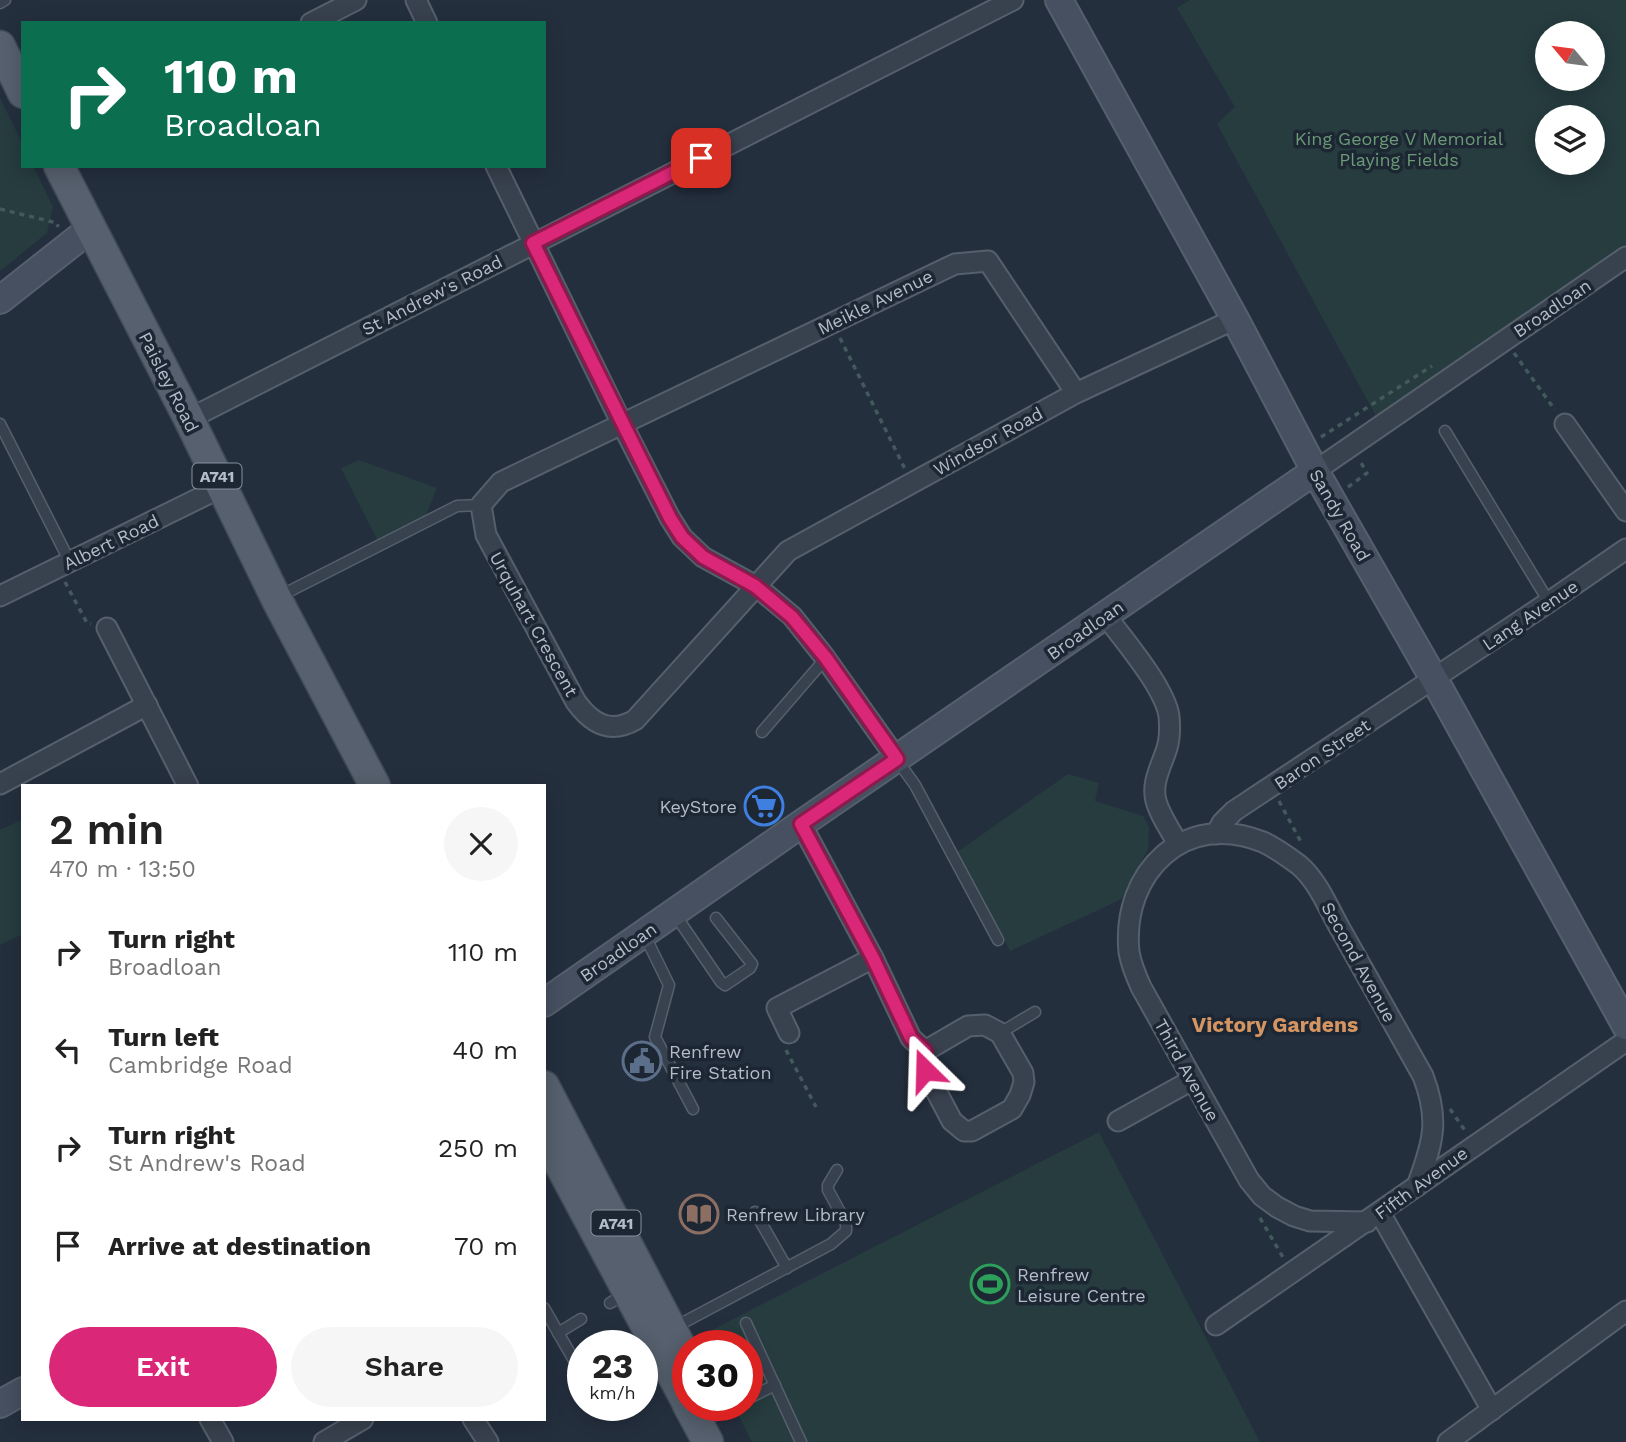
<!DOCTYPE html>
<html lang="en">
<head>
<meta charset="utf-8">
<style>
  body { margin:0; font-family:"Work Sans",sans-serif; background:#f6f6f6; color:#222; height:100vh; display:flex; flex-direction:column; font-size:26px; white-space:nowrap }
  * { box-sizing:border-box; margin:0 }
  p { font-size:23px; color:#767676 }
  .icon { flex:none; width:38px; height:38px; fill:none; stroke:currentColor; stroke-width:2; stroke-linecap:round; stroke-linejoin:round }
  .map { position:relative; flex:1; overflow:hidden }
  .drawer { position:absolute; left:21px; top:784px; width:525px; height:637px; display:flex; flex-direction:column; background:#fff; border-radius:0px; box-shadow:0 4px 18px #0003 }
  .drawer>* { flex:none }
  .guide { position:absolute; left:21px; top:21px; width:525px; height:147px; border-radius:0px; box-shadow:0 4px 18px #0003; background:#0b6e4f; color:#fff; overflow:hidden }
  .needle { width:46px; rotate:299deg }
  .fabs { position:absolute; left:1535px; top:21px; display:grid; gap:14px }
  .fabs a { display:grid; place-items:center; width:70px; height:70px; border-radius:50%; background:#fff; box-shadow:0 4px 18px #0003; font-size:35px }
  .speed { position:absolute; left:567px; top:1330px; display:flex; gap:14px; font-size:35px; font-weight:700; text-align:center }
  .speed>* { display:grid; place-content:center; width:91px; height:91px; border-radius:50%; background:#fff; box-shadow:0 4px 18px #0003; line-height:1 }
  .speed small { font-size:18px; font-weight:400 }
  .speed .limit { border:10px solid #d22; background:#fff; color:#111 }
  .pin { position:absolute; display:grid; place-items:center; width:60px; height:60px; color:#fff; margin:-30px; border-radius:14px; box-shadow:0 4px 10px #0006 }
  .me { position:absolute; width:77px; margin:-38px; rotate:338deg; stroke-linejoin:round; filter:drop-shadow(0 0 5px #0008) }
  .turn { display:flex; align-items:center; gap:24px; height:147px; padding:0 28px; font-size:32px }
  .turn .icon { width:91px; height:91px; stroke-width:2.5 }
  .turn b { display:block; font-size:49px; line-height:60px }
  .round { display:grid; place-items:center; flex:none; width:74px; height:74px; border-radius:37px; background:#f6f6f6 }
  .overview { display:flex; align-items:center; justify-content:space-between; height:119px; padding:0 28px }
  h1 { font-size:42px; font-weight:600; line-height:52px }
  .cta { display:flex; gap:14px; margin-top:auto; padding:14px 28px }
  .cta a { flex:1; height:80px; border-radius:42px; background:#db2777; color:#fff; font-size:28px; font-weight:600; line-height:80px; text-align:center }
  .cta a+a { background:#f6f6f6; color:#222 }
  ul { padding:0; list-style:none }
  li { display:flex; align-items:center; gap:21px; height:98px; padding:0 28px }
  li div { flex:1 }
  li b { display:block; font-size:26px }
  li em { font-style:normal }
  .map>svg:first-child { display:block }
</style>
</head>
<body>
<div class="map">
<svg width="1626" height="1442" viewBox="0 0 1626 1442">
  <rect width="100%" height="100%" fill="#242f3e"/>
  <!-- green -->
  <g fill="#263c3f" fill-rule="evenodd">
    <path d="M1190 0H1626V248L1377 418 1217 124 1235 107 1177 8ZM1547 33H1592V79H1547ZM1547 117H1592V163H1547Z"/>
    <path d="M0 98 23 145V166H33L53 207 47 233 0 271Z"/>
    <path d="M359 460 437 488 425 517 378 541 341 468Z"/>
    <path d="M1068 774 1099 783 1095 801 1143 816 1149 827 1148 849 1122 899 1010 951 957 852Z"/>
    <path d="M23 819V934L0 945V830Z"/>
    <path d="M1099 1132 1260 1442H752L733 1405H747V1346H702L698 1337Z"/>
  </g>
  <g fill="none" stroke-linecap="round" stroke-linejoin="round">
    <defs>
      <g id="lane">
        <path d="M0 3 5 0"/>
        <path d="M0 424 70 562"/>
        <path d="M1445 431 1549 602"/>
        <path d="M280 596 457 506 481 505"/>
        <path d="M762 732 826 658"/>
        <path d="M897 760 915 785 998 940"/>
        <path d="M674 913 721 982 725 985 750 968 752 964 716 918"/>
        <path d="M644 934 669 985 655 1037 693 1109"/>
        <path d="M1000 1033 1035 1012"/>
        <path d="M755 1212 787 1268"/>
        <path d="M610 1303 625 1294"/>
        <path d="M544 1308 583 1376"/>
        <path d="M746 1323 801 1442"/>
        <path d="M675 1327 831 1244 846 1231V1223L828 1190V1185L837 1170"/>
        <path d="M558 1333 581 1319"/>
        <path d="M747 1399 775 1385"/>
        <path d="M716 1415 735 1405"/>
      </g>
      <g id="street">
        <path d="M416 0 427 23"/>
        <path d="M311 23 356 0"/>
        <path d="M496 166 622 424 670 518 682 537 703 557 756 586 792 616 823 655 897 759"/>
        <path d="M1076 393 988 261 955 264 501 482 481 505 486 535 576 702C592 724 610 734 635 720L788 551 1076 393 1235 319"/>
        <path d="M189 419 1013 0"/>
        <path d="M1565 424 1626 511"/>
        <path d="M1315 471 1626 257"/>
        <path d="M0 596 222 487"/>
        <path d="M1106 616C1124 640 1165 688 1169 716 1170 727 1170 738 1167 748 1162 765 1151 782 1156 801 1160 816 1171 831 1178 844"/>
        <path d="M107 628 188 786"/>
        <path d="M0 784 147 705"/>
        <path d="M801 824 873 958 911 1038 925 1051"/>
        <path d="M1216 834 1222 823 1234 811 1549 602 1626 549"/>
        <path d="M985 1025 1000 1033 1023 1073 1024 1082 1020 1095 1012 1109 972 1131H964L952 1121 925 1070V1051L968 1026Z"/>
        <path d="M789 1033 777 1008 873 958"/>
        <path d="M1118 1121 1192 1080"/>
        <path d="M1380 1213 1492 1410"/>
        <path d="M1367 1222 1310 1221 1294 1216 1277 1207 1262 1196 1249 1180 1141 987C1136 976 1131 964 1129 952 1121 872 1185 810 1263 842 1276 848 1288 857 1299 865 1319 882 1329 910 1342 932 1369 980 1396 1028 1423 1076 1440 1120 1433 1143 1417 1186"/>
        <path d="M1216 1325C1353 1231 1489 1135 1626 1041"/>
        <path d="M210 1419 223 1442"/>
        <path d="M473 1419 488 1442"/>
        <path d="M324 1442 363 1419"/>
        <path d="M1448 1442 1626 1311"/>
      </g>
      <g id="secondary">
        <path d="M1059 0 1235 319 1315 471 1434 679 1626 1026"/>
        <path d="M0 300 90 229"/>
        <path d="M544 1003 801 824 1315 471"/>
        <path d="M0 1404 23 1391"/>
      </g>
      <g id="primary">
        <path d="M0 46 23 93"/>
        <path d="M59 166 189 419 276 598 375 786"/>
        <path d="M544 1086 688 1361"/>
        <path d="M544 1135 688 1404"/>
        <path d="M688 1405 708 1442"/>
      </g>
    </defs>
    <!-- lane casing -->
    <use href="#lane" stroke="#565f6c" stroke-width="13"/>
    <!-- street casing -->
    <use href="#street" stroke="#565f6c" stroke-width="23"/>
    <!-- secondary casing -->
    <use href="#secondary" stroke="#565f6c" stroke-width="30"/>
    <!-- primary casing -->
    <use href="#primary" stroke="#414a57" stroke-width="33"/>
    <!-- path -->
    <g stroke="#44595c" stroke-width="3.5" stroke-dasharray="5 5" stroke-linecap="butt">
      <path d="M0 209 57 223 58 227"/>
      <path d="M840 338 905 469"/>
      <path d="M1514 353 1555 410"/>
      <path d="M1321 437 1432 366"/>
      <path d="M1348 487 1367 473 1360 461"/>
      <path d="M65 582 87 623 91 624"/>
      <path d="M1279 801 1302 844"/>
      <path d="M786 1050 816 1107"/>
      <path d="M1450 1109 1466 1132"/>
      <path d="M1260 1218 1284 1259"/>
    </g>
    <!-- lane -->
    <use href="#lane" stroke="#38414e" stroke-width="10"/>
    <!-- street -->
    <use href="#street" stroke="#38414e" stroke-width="19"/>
    <!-- secondary -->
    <use href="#secondary" stroke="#465061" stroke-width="26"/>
    <!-- primary -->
    <use href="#primary" stroke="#56606e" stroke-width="30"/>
  </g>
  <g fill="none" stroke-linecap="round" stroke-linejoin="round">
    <defs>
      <path id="route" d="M701 158 533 243 670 518 682 537 703 557 755 586 792 617 826 658 897 759 801 824 873 958 911 1038 925 1051V1070"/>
    </defs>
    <!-- route casing -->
    <use href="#route" stroke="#8e194d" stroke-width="18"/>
    <!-- route -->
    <use href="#route" stroke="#db2777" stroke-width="12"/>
  </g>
  <!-- icons -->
  <defs>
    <symbol id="supermarket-ring" viewBox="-11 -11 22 22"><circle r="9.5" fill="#1d2633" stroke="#3f7fe0" stroke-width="1.5"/><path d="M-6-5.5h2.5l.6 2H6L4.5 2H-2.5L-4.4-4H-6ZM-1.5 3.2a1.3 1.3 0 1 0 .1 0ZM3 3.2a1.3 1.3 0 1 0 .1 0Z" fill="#3f7fe0"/></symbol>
    <symbol id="civic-ring" viewBox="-11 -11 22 22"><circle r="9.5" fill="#1d2633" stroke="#5c6f8a" stroke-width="1.5"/><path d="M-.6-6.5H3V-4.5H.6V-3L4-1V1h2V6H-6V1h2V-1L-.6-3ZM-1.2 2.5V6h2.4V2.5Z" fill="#5c6f8a"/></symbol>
    <symbol id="library-ring" viewBox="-11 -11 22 22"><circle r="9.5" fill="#1d2633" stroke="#8d6e63" stroke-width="1.5"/><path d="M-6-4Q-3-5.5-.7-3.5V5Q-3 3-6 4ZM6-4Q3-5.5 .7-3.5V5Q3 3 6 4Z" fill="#8d6e63"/></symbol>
    <symbol id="stadium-ring" viewBox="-11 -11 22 22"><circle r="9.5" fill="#1d2633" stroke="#2e9e5b" stroke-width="1.5"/><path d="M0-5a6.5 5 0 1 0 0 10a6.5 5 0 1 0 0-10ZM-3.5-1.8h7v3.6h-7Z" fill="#2e9e5b"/></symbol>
  </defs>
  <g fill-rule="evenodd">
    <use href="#supermarket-ring" x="742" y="784" width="44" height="44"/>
    <use href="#civic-ring" x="620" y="1039" width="44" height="44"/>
    <use href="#library-ring" x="677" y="1192" width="44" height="44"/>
    <use href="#stadium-ring" x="968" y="1262" width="44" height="44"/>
  </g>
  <g text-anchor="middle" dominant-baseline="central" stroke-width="7" stroke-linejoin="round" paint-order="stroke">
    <!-- shield labels -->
    <g fill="#1d2633" stroke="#878f9c" stroke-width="2">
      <rect x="192.5" y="463.5" width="49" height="25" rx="5"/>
      <rect x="591.5" y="1210.5" width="49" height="25" rx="5"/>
    </g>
    <g font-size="16" font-weight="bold" fill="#b4bcc9">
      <text x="217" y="476">A741</text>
      <text x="616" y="1223">A741</text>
    </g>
    <!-- park labels -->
    <g font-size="18" fill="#6b9a76" stroke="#1d2633">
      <text x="1399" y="138">King George V Memorial<tspan x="1399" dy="21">Playing Fields</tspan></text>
    </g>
    <!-- street labels -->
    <g font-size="18" fill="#b4bcc9" stroke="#1d2633">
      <text transform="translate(432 295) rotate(-27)">St Andrew's Road</text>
      <text transform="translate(875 302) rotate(-26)">Meikle Avenue</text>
      <text transform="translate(1552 308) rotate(-34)">Broadloan</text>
      <text transform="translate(169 382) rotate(63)">Paisley Road</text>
      <text transform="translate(988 441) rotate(-29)">Windsor Road</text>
      <text transform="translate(1340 515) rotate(60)">Sandy Road</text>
      <text transform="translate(111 542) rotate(-26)">Albert Road</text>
      <text transform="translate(1530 615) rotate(-34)">Lang Avenue</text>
      <text transform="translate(534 624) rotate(61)">Urquhart Crescent</text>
      <text transform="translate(1085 630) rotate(-35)">Broadloan</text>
      <text transform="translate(1322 754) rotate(-34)">Baron Street</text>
      <text transform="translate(618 952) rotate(-35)">Broadloan</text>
      <text transform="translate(1359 962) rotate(61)">Second Avenue</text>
      <text transform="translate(1187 1070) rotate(61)">Third Avenue</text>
      <text transform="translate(1421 1183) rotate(-36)">Fifth Avenue</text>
    </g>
    <!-- poi labels -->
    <g font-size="18" fill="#b4bcc9" stroke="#1d2633" text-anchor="start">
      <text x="737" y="806" text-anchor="end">KeyStore</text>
      <text x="669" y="1051">Renfrew<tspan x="669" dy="21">Fire Station</tspan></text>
      <text x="726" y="1214">Renfrew Library</text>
      <text x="1017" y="1274">Renfrew<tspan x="1017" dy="21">Leisure Centre</tspan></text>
    </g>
    <!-- quarter labels -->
    <g font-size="21" font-weight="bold" fill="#d59563" stroke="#1d2633">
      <text x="1275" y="1024">Victory Gardens</text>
    </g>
  </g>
</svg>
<div class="fabs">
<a><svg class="needle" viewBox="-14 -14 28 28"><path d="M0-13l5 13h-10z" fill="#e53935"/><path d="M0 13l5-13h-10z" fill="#767676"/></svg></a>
<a><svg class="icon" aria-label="layers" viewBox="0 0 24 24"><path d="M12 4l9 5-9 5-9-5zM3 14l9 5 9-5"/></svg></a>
</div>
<div class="speed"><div>23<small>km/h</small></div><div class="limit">30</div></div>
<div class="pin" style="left:701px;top:158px;background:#d93025"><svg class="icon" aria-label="arrive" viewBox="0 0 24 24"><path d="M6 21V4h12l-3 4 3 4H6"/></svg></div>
<svg class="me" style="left:925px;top:1070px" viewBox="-20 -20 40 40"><path d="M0-17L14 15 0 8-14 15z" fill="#db2777" stroke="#fff" stroke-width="4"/></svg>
<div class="guide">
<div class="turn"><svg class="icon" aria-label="right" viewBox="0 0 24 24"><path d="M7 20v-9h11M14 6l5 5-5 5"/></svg><div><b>110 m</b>Broadloan</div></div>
</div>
<section class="drawer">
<div class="overview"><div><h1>2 min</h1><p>470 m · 13:50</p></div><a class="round"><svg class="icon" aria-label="close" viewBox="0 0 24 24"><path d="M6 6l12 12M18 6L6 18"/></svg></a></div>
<ul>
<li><svg class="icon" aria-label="right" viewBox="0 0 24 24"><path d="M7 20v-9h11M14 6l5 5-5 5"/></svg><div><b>Turn right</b><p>Broadloan</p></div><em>110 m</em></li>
<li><svg class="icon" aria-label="left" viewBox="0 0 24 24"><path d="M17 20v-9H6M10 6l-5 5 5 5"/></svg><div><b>Turn left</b><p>Cambridge Road</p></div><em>40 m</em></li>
<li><svg class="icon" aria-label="right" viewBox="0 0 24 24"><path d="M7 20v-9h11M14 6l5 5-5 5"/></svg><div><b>Turn right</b><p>St Andrew's Road</p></div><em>250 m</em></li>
<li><svg class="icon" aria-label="arrive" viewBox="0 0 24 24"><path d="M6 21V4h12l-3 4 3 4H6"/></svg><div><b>Arrive at destination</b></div><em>70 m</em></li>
</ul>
<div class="cta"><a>Exit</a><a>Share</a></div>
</section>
</div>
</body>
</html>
